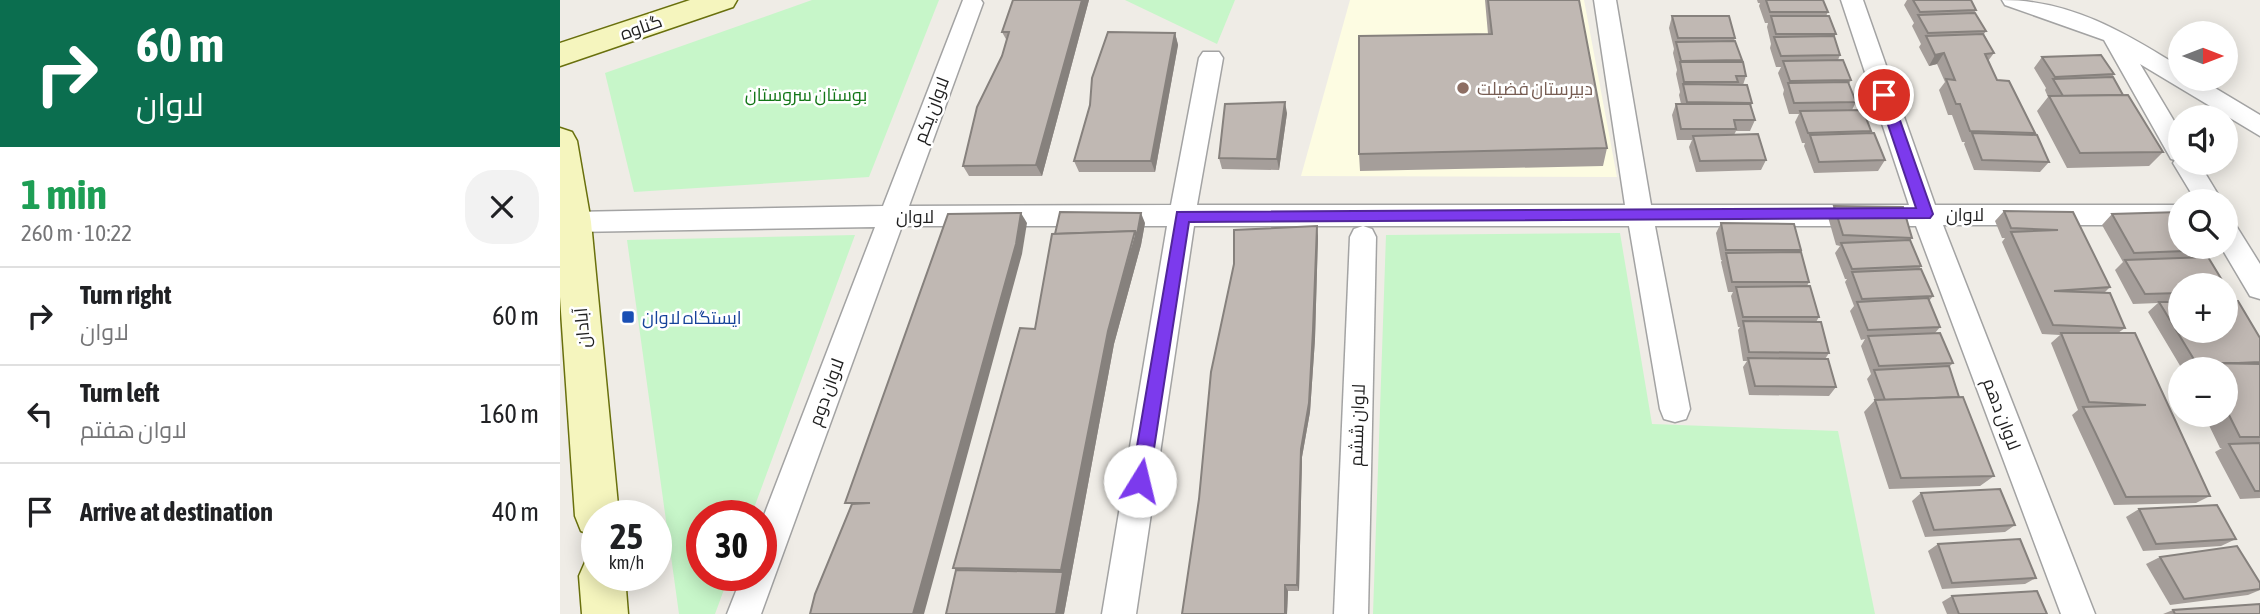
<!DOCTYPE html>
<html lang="en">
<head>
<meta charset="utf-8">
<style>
  body { margin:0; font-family:"Asap Condensed",Cairo,sans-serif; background:#f2f2f2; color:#202124; height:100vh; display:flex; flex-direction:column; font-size:26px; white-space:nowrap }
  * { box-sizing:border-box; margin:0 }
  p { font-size:23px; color:#757577 }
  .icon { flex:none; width:38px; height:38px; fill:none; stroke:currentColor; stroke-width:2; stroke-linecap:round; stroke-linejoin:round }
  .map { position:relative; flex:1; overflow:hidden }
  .panel { display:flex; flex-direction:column; background:#fff; width:560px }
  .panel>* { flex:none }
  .top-card { background:#0b6e4f; color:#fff; overflow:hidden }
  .needle { width:46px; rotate:90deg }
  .controls { position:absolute; left:1608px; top:21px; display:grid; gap:14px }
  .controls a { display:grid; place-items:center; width:70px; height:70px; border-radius:50%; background:#fff; box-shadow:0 4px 18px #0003; font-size:35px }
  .speed { position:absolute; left:21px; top:500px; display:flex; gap:14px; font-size:35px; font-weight:700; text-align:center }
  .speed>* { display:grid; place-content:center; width:91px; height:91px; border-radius:50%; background:#fff; box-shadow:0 4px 18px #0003; line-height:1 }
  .speed small { font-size:18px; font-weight:400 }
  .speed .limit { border:10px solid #d22; background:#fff; color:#111 }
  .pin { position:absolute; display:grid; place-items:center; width:60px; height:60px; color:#fff; margin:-30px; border:4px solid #fff; border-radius:50%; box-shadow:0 2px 7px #0007 }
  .me { position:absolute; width:77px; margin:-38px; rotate:9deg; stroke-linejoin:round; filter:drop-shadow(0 0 5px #0008) }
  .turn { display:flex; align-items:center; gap:24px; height:147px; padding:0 21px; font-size:32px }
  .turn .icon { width:91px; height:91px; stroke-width:2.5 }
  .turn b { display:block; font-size:49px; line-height:60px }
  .round { display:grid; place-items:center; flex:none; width:74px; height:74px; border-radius:28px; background:#f2f2f2 }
  .overview { display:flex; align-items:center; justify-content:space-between; height:119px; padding:0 21px }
  h1 { font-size:42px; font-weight:700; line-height:52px; color:#1e9e55 }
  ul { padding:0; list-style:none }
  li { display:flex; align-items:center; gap:21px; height:98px; padding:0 21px; border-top:2px solid #e0e0e0 }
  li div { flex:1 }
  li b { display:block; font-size:26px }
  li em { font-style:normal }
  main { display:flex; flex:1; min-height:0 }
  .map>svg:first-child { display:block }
</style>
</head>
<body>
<main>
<section class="panel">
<div class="top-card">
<div class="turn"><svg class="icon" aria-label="right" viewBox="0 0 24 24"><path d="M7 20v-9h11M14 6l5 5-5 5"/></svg><div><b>60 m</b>لاوان</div></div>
</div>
<div class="overview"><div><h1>1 min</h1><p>260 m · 10:22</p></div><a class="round"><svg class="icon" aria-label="close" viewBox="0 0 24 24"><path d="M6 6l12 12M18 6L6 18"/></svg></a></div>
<ul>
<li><svg class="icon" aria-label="right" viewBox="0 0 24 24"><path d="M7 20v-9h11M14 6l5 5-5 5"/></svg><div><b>Turn right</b><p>لاوان</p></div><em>60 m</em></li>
<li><svg class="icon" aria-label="left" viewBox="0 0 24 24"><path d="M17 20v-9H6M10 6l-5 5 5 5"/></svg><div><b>Turn left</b><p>لاوان هفتم</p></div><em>160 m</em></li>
<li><svg class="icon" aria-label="arrive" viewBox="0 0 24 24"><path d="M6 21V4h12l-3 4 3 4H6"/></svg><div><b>Arrive at destination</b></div><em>40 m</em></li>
</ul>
</section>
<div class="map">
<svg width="1700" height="614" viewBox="0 0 1700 614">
  <rect width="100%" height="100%" fill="#efece6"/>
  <!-- education -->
  <path fill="#fdfce2" d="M790 0H1024L1057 177 741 176Z"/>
  <!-- park -->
  <g fill="#c7f6c9">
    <path d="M252 0H379L309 177 74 192 45 73Z"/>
    <path d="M565 0H675L657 44Z"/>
    <path d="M1060 233 1092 424 1278 431 1315 614H813L826 235Z"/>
    <path d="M295 235 191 516H142V576H169L155 614H119L67 240Z"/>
  </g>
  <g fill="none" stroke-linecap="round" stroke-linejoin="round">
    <defs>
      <g id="minor">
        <path d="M403 0H421L423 3 349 206 611 205 639 58 643 52H659L663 58 637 205H1065L1034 0H1056L1091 205H1349L1281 0H1303L1375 205H1620V225H1383L1535 614H1501L1356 226H1095L1130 409 1126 419 1115 422 1104 419 1100 409 1069 226H634L576 614H542L607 226H342L201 614H167L182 576H201V523L315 227 13 232 4 229 0 222 4 215 13 212 323 206Z"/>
        <path d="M1442 0C1510 0 1564 32 1620 67V79H1640L1700 115V136L1580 64 1620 131V163H1639L1662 201H1636L1613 163 1615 160 1611 159 1544 40 1445 5Z"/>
        <path d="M1666 220 1675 224 1700 264V299L1690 296 1661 247H1666Z"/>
        <path d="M803 226 812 229 816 237 808 614H774L790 237 794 229Z"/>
      </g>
      <g id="secondary">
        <path d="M130 0H177L173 7 0 66V43Z"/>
        <path d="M0 128 12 132 17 141 31 222 59 516H37V537L21 531 15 516 0 297Z"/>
        <path d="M37 556V576H65L68 614H22L19 576 26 560Z"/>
      </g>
    </defs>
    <!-- minor casing -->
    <use href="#minor" stroke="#a3a3a3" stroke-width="3"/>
    <!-- secondary casing -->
    <use href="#secondary" stroke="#69700d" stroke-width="3"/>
    <!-- minor -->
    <use href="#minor" fill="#fff" fill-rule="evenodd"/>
    <!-- secondary -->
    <use href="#secondary" fill="#f5f5be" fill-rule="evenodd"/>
  </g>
  <!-- wall -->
  <g fill="#a59e9a">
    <path d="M453 0H529L482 176H409L403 166 442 56 447 41 442 32Z"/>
    <path d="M925 0H1019L1047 148 1043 166 800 171 799 154 928 34Z"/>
    <path d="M1197 0H1263L1268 12 1266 16 1276 34 1274 37 1280 55 1278 60 1291 80 1289 84 1296 102 1292 110 1311 131 1310 133 1325 160 1318 171 1254 173 1244 146 1245 143H1242L1235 122 1239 114H1229L1223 94 1224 90 1218 73 1221 67H1216L1210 48 1211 44 1207 27 1208 23H1205L1199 6 1200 3H1198Z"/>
    <path d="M1347 0H1411L1416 10 1414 13 1426 31 1424 34 1434 53 1428 61 1437 80 1475 133 1474 135 1489 162 1480 172 1414 170 1404 144 1405 142H1402L1392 115H1388L1379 90 1385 82 1377 64 1369 66 1359 47 1361 44 1352 26 1354 23 1344 5Z"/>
    <path d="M1112 16 1175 38 1174 41 1182 60 1181 62 1186 76 1183 85 1192 103 1191 106 1195 120 1190 131H1176L1174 135 1206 160 1201 170 1136 172 1129 147 1132 140H1117L1112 115 1116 104H1121L1119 95 1120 92 1116 74 1117 70 1113 53 1114 49 1109 28Z"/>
    <path d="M615 33 618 45 595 172H519L514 161 530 105Z"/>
    <path d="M1482 57 1554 74 1552 77 1563 95 1603 152 1589 166 1507 168 1477 111 1488 97 1485 90 1486 88 1474 68Z"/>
    <path d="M727 113 719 170 662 169 659 158Z"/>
    <path d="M1274 206 1352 238 1350 241 1361 266 1359 269 1373 296 1369 301 1380 327 1375 333 1393 363 1389 367 1399 397 1434 476 1420 486 1329 489 1304 412 1315 400 1307 379 1311 374 1301 346 1305 339 1301 340 1290 311 1294 306 1285 282 1287 279H1285L1275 253 1280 246 1276 245 1268 217Z"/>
    <path d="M1444 211 1513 212 1550 287 1544 293 1565 328 1558 333 1650 496 1636 503 1554 505 1512 415 1518 410 1491 343 1500 335 1482 334 1442 242 1445 238H1442L1435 221Z"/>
    <path d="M1552 214 1650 250 1642 257 1620 285V331L1700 338V498L1680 499 1655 452 1662 448H1660L1644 415H1666V369H1622L1588 312 1598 303 1573 304 1555 270 1563 262 1542 225Z"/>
    <path d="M585 223 581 245 554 344 504 614H386L396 570 393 568Z"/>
    <path d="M1161 223 1241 250 1240 252 1249 282 1247 286 1259 317 1256 322 1269 353 1265 359 1276 387 1269 396 1189 395 1183 367 1187 361H1183L1178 330 1180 327H1178L1171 296 1173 292H1168L1161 262 1162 260H1161L1156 233Z"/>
    <path d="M758 236 755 339 750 412 742 457 739 591H728L727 614H622Z"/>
    <path d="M1361 493 1455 525 1445 532 1365 537 1352 501Z"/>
    <path d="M1579 509 1676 539 1661 546 1583 551 1566 517Z"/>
    <path d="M1378 544 1476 578 1465 584 1382 589 1368 551Z"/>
    <path d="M1600 557 1700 583V590L1688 595 1610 605 1586 564Z"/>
    <path d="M1392 596 1487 614H1387L1382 602Z"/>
    <path d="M1613 610 1700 614H1603Z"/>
  </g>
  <!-- shaded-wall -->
  <g fill="#86817d">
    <path d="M522 0H529L482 176 476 165Z"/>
    <path d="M615 33 618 45 595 172 591 161Z"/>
    <path d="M1384 53 1377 64 1369 66 1375 55Z"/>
    <path d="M725 102 727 113 719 170 717 159Z"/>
    <path d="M461 213 467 223 462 254 364 614H353Z"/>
    <path d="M581 213 585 223 581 245 554 344 504 614H496L503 572 501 570 548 331Z"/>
    <path d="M757 226 758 236 755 339 750 412 742 457 739 591 737 585 741 449Z"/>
    <path d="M725 585 728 591 727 614H725Z"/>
  </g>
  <!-- building -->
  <g fill="#c0b8b3" stroke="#86817d" stroke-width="2">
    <path d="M453 0H522L476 165 403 166 417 107 442 56 449 32H442Z"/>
    <path d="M928 0H1019L1047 148 799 154V36L932 34Z"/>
    <path d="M1206 0H1263L1268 12H1210Z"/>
    <path d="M1353 0H1411L1416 10 1360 12Z"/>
    <path d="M1415 13 1426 31 1368 33 1358 15Z"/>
    <path d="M1112 16H1169L1175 38H1118Z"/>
    <path d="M1211 16H1269L1276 34H1216Z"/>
    <path d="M548 32 615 33 591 161H514L530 105 532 78Z"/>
    <path d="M1423 34 1434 53 1425 54 1437 80 1449 81 1475 133 1410 131 1400 104H1396L1386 79 1395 80 1384 53 1375 55 1366 36Z"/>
    <path d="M1274 36 1280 55 1221 56 1214 37Z"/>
    <path d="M1175 41 1182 60 1121 61 1116 42Z"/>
    <path d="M1541 55 1554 74 1495 77 1482 57Z"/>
    <path d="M1283 60 1291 80 1230 81 1223 61Z"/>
    <path d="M1120 62H1183L1186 76H1176L1178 82H1124Z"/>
    <path d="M1553 77 1563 95 1503 96 1493 79Z"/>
    <path d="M1288 82 1296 102 1234 103 1228 83Z"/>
    <path d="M1123 84 1187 85 1192 103 1127 102Z"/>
    <path d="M1568 95 1603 152 1520 153 1489 96Z"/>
    <path d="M725 102 717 159 659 158 665 104Z"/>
    <path d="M1116 104H1190L1195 120H1174L1176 129H1121Z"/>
    <path d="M1303 110 1311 131 1248 133 1240 111Z"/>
    <path d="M1314 133 1325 160 1259 162 1250 135Z"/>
    <path d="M1412 133 1477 135 1489 162 1422 160Z"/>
    <path d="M1198 134 1206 160 1140 161 1133 136Z"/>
    <path d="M1274 206 1343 207 1352 238 1283 235Z"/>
    <path d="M1444 211 1513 212 1550 287 1494 291 1550 293 1565 328 1493 325 1451 232 1498 230 1451 228Z"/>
    <path d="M500 212 581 213 577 235 575 231 495 234Z"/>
    <path d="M1620 212V247H1648L1650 250 1574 253 1552 214Z"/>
    <path d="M461 213 456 244 353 614H250L255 594 292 504 310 503H285L388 214Z"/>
    <path d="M1161 223 1234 224 1241 250H1166Z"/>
    <path d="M757 226 753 330 749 403 741 449 737 585H725V614H622L639 499 651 372 674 264V230Z"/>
    <path d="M575 231 548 331 501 570 393 568 460 328 475 329 492 234Z"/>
    <path d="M1350 240 1361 266 1292 269 1281 243Z"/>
    <path d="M1241 252 1249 282H1172L1166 253Z"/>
    <path d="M1648 257 1665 285H1620V293L1585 294 1565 260Z"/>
    <path d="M1361 269 1373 296 1302 299 1292 272Z"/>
    <path d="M1250 286 1259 317H1183L1176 287Z"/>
    <path d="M1368 298 1380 327 1308 330 1297 302Z"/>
    <path d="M1666 301H1678L1700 338V362L1678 363H1643L1638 366 1599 302H1620V331H1666Z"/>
    <path d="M1183 321 1261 322 1269 353 1189 352Z"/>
    <path d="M1380 333 1393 363 1319 366 1308 336Z"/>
    <path d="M1501 333H1575L1650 496 1566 497 1523 407 1586 405 1529 402Z"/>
    <path d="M1188 358 1268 359 1276 387 1195 386Z"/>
    <path d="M1643 363 1700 364V437H1680L1666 409V369H1646Z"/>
    <path d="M1389 366 1399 397 1325 400 1314 370Z"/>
    <path d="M1403 397 1434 476 1341 478 1315 400Z"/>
    <path d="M1700 443V491H1695L1669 444Z"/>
    <path d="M1440 489 1455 525 1374 530 1361 493Z"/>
    <path d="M1657 505 1676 539 1596 544 1579 509Z"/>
    <path d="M1460 539 1476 578 1392 583 1378 544Z"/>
    <path d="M1677 546 1700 583V589L1624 599 1600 557Z"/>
    <path d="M396 570 503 572 496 614H386Z"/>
    <path d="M1477 591 1487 614H1399L1392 596Z"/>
    <path d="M1700 604V614H1615L1613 610Z"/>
  </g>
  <!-- route -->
  <path fill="#7c3aed" stroke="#51269a" stroke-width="2" d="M1324 90 1331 95 1373 214 1370 218 629 222 589 481 586 487 580 490 574 487 571 481 617 212 1356 208 1318 95Z"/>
  <!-- markers -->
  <circle fill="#8d6e63" stroke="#fff" stroke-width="2.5" cx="903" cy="88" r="7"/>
  <rect fill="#1a4fb4" stroke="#fff" stroke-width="2.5" x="61" y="310" width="14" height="14" rx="3.5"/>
  <g text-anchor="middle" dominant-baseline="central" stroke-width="5" stroke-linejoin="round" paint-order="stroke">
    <!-- street labels -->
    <g font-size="18" fill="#1f1f1f" stroke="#fff">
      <text transform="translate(81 27) rotate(-19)">گناوه</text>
      <text transform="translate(371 110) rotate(-69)">لاوان یکم</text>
      <text x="1405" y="214">لاوان</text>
      <text x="355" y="216">لاوان</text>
      <text transform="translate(22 328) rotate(-95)">آبادان</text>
      <text transform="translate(266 392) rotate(-70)">لاوان دوم</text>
      <text transform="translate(1442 414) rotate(69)">لاوان دهم</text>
      <text transform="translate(797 425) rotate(-88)">لاوان ششم</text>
    </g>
    <!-- education labels -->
    <g font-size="18" fill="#785e54" stroke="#fff" text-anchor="start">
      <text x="917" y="88">دبیرستان فضیلت</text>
    </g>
    <!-- park labels -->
    <g font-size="18" fill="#147718" stroke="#fff">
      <text x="246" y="94">بوستان سروستان</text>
    </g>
    <!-- transit labels -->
    <g font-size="18" fill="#164399" stroke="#fff" text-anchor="start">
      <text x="82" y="317">ایستگاه لاوان</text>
    </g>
  </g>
</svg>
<div class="controls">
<a><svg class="needle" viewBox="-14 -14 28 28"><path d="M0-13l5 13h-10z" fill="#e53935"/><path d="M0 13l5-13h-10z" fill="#757577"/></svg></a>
<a><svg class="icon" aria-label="sound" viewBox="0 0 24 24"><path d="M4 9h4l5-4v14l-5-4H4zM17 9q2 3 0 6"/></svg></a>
<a><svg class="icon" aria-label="search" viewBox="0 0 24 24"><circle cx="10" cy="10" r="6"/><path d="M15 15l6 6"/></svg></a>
<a>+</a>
<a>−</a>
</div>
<div class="speed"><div>25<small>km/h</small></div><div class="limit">30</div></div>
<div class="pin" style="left:1324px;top:95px;background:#d93025"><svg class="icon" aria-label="arrive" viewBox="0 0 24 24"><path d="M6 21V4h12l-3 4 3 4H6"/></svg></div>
<svg class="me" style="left:580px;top:481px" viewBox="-20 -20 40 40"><circle r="19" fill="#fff"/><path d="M0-13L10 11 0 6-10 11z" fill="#7c3aed"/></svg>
</div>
</main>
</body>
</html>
